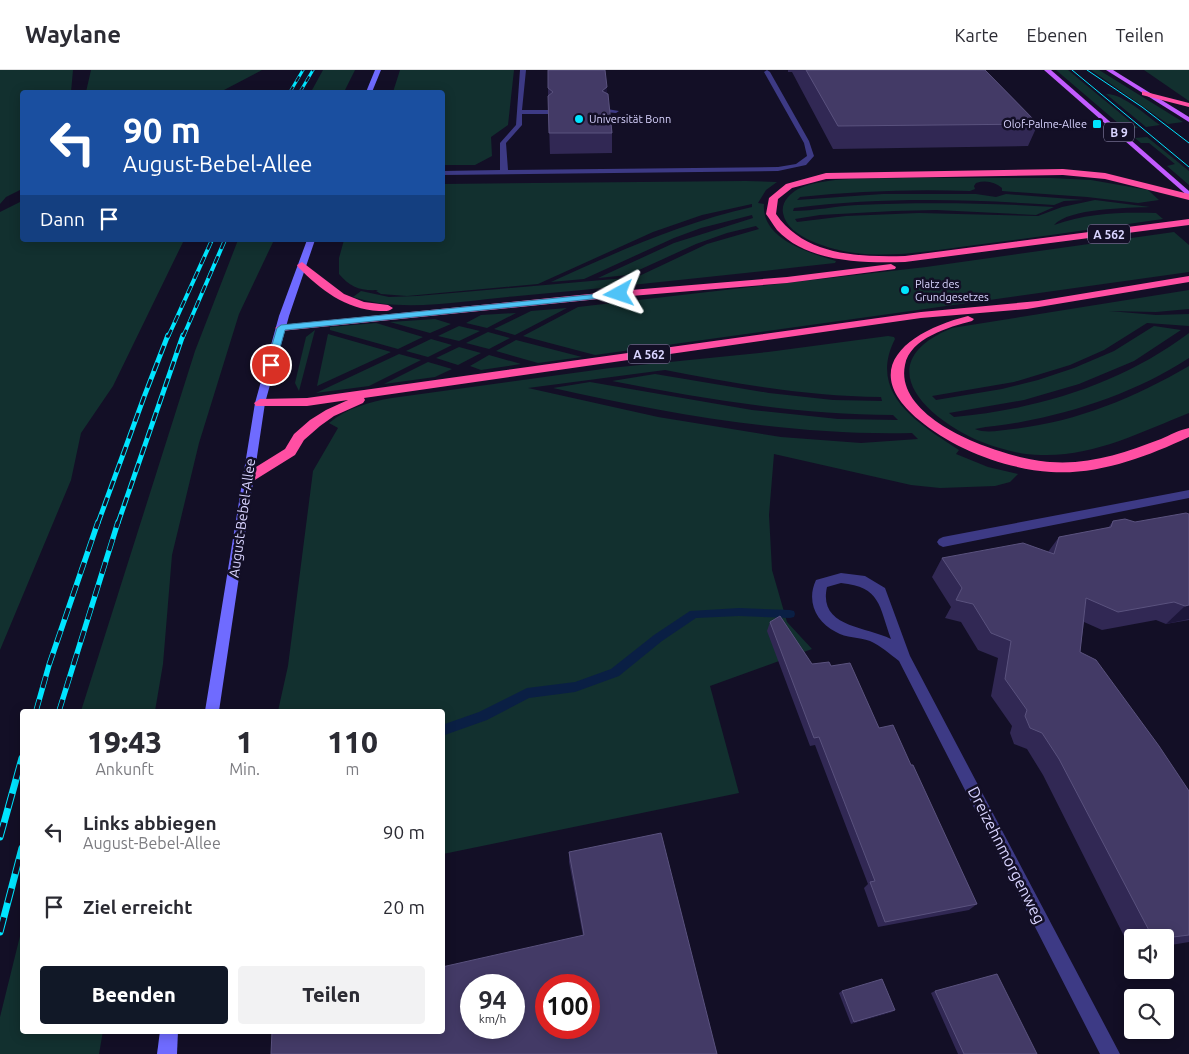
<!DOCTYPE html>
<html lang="de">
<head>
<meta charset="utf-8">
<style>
  body { margin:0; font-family:Ubuntu,sans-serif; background:#f2f2f3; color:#2b2b33; height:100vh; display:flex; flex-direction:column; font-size:19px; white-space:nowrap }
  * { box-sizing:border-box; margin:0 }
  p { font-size:16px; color:#7c7c81 }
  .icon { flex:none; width:28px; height:28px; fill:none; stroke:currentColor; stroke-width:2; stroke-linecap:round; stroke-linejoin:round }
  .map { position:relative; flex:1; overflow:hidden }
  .panel { position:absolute; left:20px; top:639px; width:425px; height:325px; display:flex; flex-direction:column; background:#fff; border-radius:5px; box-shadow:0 2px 12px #0003 }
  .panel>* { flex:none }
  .top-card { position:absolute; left:20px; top:20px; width:425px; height:152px; border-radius:5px; box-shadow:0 2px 12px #0003; background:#1a4fa0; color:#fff; overflow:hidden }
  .tools { position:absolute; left:1124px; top:859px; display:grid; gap:10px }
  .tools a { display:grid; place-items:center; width:50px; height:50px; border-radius:5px; background:#fff; box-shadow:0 2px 12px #0003; font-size:25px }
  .speed { position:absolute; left:460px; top:904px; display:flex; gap:10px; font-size:25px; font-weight:700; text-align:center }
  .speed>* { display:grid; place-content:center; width:65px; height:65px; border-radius:50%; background:#fff; box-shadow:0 2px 12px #0003; line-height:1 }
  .speed small { font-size:12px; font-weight:400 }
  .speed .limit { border:8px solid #d22; background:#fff; color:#111 }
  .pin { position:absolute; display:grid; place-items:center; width:42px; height:42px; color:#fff; margin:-21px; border:2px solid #fff; border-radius:50%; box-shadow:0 1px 5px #0007 }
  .me { position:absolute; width:55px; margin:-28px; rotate:265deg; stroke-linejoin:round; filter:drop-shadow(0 0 4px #0008) }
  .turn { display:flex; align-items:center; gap:18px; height:105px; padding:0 20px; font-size:22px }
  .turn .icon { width:65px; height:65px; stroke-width:2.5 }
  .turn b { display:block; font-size:35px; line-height:42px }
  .then { display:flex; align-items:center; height:48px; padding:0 20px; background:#0003; gap:10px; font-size:19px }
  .eta { display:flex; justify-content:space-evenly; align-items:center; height:85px; text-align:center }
  .eta b { font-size:30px; font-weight:800; line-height:35px }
  .cta { display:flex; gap:10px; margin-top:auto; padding:10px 20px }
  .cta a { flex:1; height:58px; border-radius:5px; background:#111827; color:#fff; font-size:20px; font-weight:800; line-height:58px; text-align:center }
  .cta a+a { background:#f2f2f3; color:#2b2b33 }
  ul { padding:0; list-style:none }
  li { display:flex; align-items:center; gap:15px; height:75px; padding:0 20px }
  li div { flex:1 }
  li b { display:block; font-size:19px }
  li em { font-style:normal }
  header { display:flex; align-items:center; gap:30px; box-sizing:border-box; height:70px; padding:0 25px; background:#fff; border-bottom:1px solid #e1e1e2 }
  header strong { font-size:24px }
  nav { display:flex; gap:28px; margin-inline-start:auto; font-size:18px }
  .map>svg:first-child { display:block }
</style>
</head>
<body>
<header>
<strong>Waylane</strong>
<nav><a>Karte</a><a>Ebenen</a><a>Teilen</a></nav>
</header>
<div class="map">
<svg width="1189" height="984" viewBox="0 0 1189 984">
  <rect width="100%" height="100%" fill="#130f26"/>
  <!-- green -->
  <g fill="#12302f" fill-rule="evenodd">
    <path d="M0 0H73L71 22H22V119L6 127 0 134Z"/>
    <path d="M91 0H262L224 20 208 22H86Z"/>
    <path d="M323 0H355L344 22H311Z"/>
    <path d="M400 0H514L508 55 491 67 492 86 475 95H443L442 22H393Z"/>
    <path d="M1056 0H1068L1138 58 1125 59Z"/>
    <path d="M1091 0H1099L1183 52 1168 54Z"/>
    <path d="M1144 0H1189V31Z"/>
    <path d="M1106 24C1122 23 1147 46 1160 55L1146 57Z"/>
    <path d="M1147 67 1189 101V115L1167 96 1175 94 1149 73H1141L1135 68Z"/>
    <path d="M903 108H1051L1091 110 1148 120 1159 130 1138 133 1087 127 1002 121V118C995 112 986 110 976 113L974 116 975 119 970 121C913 119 857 121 800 127L797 130 883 124H976L996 127 1006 124 1084 130 1064 131 1054 135C968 129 880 127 794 138L793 141C814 141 836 136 858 135 923 132 988 133 1054 137L1036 145 936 140 894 141 820 145 795 149 797 152 846 146 919 143 1038 146 1062 137 1095 130 1150 137C1128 138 1069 138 1054 155 1087 143 1121 142 1156 143L1163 149C1100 158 1038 167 975 175 936 180 894 188 855 183 832 180 787 168 783 143 781 132 790 124 798 119 825 106 873 109 903 108Z"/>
    <path d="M746 111 777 112 766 120 758 133 764 134C761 169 809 183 836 191L835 193C730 205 624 216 518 226 465 230 404 244 353 227L361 221 389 227 417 226 637 207 707 174 759 159 756 156 727 163 696 174 628 205 598 208 674 173 753 148 752 145 701 158 674 168 584 209 551 212C617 182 681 153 752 137V134L702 145 653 162 538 214 407 226 381 224 376 221 378 220C360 221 350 217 339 204V188L344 170H442L443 114Z"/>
    <path d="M22 131V170H184L113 316 81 363 71 410 0 580V142Z"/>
    <path d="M1174 162 1189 175V202L595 285 523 266 578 237 926 197Z"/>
    <path d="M238 170H274L239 244 199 373 172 485 163 594 155 641H81L195 281Z"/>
    <path d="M1189 220V239L1156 242 1109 241 1156 245 1189 244V256L1147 253 1104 280 1070 295 1014 312 932 326 936 330 1002 319 1038 310 1074 298 1114 281 1154 256 1181 260 1134 291 1079 314 1024 330 949 343 954 347C1039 339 1121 314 1189 263V288C1138 321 1080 341 1021 352 1006 355 990 356 975 359 987 364 1000 360 1013 359 1076 352 1134 328 1189 296V343C1141 362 1093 387 1041 385 1021 385 1000 379 982 372 926 349 867 293 952 258Z"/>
    <path d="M567 238 515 265 494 259 531 241Z"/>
    <path d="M516 243 487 258 466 253 481 245Z"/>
    <path d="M435 249 451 254 430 263 390 252Z"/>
    <path d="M376 253 423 267 398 279 330 260V257Z"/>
    <path d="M459 256 480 261 459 271 438 266Z"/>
    <path d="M315 260 299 321 295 313 306 267Z"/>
    <path d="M488 262 510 268 489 279 466 273Z"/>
    <path d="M328 264 391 282 317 316Z"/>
    <path d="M888 266 894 267 895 269C867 324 919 354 959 380L956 384 988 397 1018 404 1010 412 995 416 940 418 911 415 774 384 769 445 772 500 787 552 812 579 710 616 739 723 443 784 442 641H278L288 596 313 401 338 358 329 353C347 338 369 332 392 328L610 298 768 282ZM665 300C737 314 807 326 881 327L882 331 833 330 769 323 655 304 612 311C705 329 798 345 893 345L898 350 838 349 752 340 590 312 553 318C670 344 791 366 912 363L918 369 861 373 781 367 658 347 528 318Z"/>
    <path d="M431 269 452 275 428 287 406 281Z"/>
    <path d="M516 270 582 287 538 293 496 281Z"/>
    <path d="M459 277 481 283 458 295 436 288Z"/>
    <path d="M399 284 421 290 369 316 316 323Z"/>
    <path d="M489 285 521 294 481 300 470 296Z"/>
    <path d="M428 292 452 299 435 307 384 314Z"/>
    <path d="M22 858V961H103L99 984H0V947Z"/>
  </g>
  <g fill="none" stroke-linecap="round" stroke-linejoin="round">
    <!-- stream -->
    <path fill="#0a1f44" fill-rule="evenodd" d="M739 538 790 540 794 541 795 544 794 547 790 548 739 546 696 548 662 571 619 606 575 622 529 628 487 650 442 666V655L479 642 527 618 575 612 611 599 654 565 690 541Z"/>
    <!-- service -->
    <g fill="#3d3a85" fill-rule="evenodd">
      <path d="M520 0H526L522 40H549L552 42 549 44H522V55L506 73 508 100 778 97 796 94 807 86 804 73 764 2 767 0 770 2 809 71 814 86 806 95 778 101 442 105V101L500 100V73L516 55Z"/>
      <path d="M607 39 619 41 616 43 605 42 604 41Z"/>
    </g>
    <!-- minor -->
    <g fill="#3d3a85" fill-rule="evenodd">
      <path d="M1189 420V428L943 477 939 475 937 472 939 469 943 467Z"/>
      <path d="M841 503 865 506 885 518 910 586 1120 984H1100L899 591C890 584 881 576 870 571 859 567 846 568 836 562 816 552 806 531 816 510ZM841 513C881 517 879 536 891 569 864 556 818 557 827 517Z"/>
    </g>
    <!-- secondary -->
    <g fill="#6f6bff" fill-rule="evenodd">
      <path d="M375 0H381L372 22H366Z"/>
      <path d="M307 170H315L289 246 265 333 219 641H205L255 333 279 246Z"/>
      <path d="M160 961H178L177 984H157Z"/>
    </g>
    <!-- primary -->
    <g fill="#c25bff" fill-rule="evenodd">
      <path d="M1044 0H1051L1189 121V127Z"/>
      <path d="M1106 0H1113L1189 47V52Z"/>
    </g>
    <!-- motorway -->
    <g fill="#ff4fa3" fill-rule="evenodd">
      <path d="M1142 21 1189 33V37L1142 25Z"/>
      <path d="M1063 99 1105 103 1189 124V130L1105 109 1063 105 826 109 792 118 778 129 776 144C805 186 859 187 905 186L1189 149V155L905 192C863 193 808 193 777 160 773 155 770 149 766 144L769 128 786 114 826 103Z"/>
      <path d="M302 192 344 224 364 232 388 235 393 238C389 242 385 241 379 241 345 239 321 220 298 197L297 195Z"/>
      <path d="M891 194 896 197 895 199 787 213 619 227 281 261 275 258 281 255 619 221 787 207Z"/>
      <path d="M1189 206V212L1027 239 921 248 364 328 365 330 363 333 334 346 320 356 304 370 295 385 253 411H243L241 408 243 405 285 379 294 364 310 350 326 340 348 330 307 336H256L254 333 260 329 307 328 921 242 1038 231Z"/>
      <path d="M968 246 974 249 972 251C949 257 910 268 905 295 893 352 1007 389 1050 392 1090 395 1124 383 1161 369 1170 365 1179 360 1189 358V367C1146 387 1099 405 1051 402 1006 399 953 379 919 350 855 297 912 260 968 246Z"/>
    </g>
    <!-- tram -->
    <g stroke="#00e5ff" stroke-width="1">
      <path d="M1072 0 1189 97"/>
      <path d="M1087 0 1142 37 1189 73"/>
    </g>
    <defs>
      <g id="rail-far4">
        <path d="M290 22 303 0"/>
        <path d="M300 22 313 0"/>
      </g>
      <g id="rail-far3">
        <path d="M168 267 212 170"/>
        <path d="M183 267 225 170"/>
      </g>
      <g id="rail-far2">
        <path d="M98 453 144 327 168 265"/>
        <path d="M118 453 183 265"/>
      </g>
      <g id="rail-far1">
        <path d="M36 641 49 595 98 452"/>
        <path d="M59 641 118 452"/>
      </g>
      <g id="rail">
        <path d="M0 767 22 688"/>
        <path d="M0 862 22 778"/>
      </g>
    </defs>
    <!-- rail-far4 casing -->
    <use href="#rail-far4" stroke="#00e5ff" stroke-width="3"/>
    <!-- rail-far3 casing -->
    <use href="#rail-far3" stroke="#00e5ff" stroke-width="4"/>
    <!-- rail-far2 casing -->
    <use href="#rail-far2" stroke="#00e5ff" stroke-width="5"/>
    <!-- rail-far1 casing -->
    <use href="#rail-far1" stroke="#00e5ff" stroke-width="5.5"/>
    <!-- rail casing -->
    <use href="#rail" stroke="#00e5ff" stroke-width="7"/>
    <!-- rail-far4 -->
    <use href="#rail-far4" stroke="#130f26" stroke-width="2" stroke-dasharray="6" stroke-linecap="butt"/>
    <!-- rail-far3 -->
    <use href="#rail-far3" stroke="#130f26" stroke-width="2.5" stroke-dasharray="8" stroke-linecap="butt"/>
    <!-- rail-far2 -->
    <use href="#rail-far2" stroke="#130f26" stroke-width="3" stroke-dasharray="9" stroke-linecap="butt"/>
    <!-- rail-far1 -->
    <use href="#rail-far1" stroke="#130f26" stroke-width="4" stroke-dasharray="12" stroke-linecap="butt"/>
    <!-- rail -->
    <use href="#rail" stroke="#130f26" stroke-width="5" stroke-dasharray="15" stroke-linecap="butt"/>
  </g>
  <!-- wall -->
  <g fill="#312854">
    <path d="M548 0 607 17V24L612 63V83L550 84 548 26Z"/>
    <path d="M788 0H985L1038 54 1028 76 833 79 792 2H788Z"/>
    <path d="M1189 444V550L1166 554 1156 550 1102 560 1084 552 1080 582 1189 721V872L1165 876V868H1132V880H1131L1043 705 1027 679 1014 674 1010 663 1012 656 991 626 998 588 978 580 961 552 945 548 951 537 932 507 942 488 1048 482 1059 467 1108 458 1113 451 1135 452Z"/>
    <path d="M770 552 812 594 831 596 879 658 911 695 977 834 969 840 878 857 864 818 868 814 815 675 810 676 767 561Z"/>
    <path d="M569 782 717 984 583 866 569 792Z"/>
    <path d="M842 921 895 940 892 942 851 954 839 923Z"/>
    <path d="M935 921 1037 984H958L931 923Z"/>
  </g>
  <!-- shaded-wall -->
  <g fill="#1d163a">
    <path d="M607 17V37L602 21Z"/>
    <path d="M1189 535V549L1166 554 1185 536Z"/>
    <path d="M895 940 892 942 851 954 854 952Z"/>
  </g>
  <!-- building -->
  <g fill="#433a66" stroke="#5a527e" fill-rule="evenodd">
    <path d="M548 0H605L607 17 602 21 608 24 612 63H549L548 26 553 22 548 18Z"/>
    <path d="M806 0H985L1038 54 838 56Z"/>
    <path d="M1186 443 1189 444V535L1185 536 1174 532 1118 542 1086 528 1080 582 1096 590 1159 676 1189 721V865L1165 868H1153L1059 689 1042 663 1030 658 1025 646 1027 640 1005 609 1011 571 991 563 973 534 956 530 962 518 942 488 1023 473 1054 484 1059 467 1111 457 1113 451 1125 449 1135 452Z"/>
    <path d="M780 546 812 594 829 592 831 596 850 593 879 658 893 655 911 695H913L977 834 885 852 870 812 875 811 819 667 814 668 770 552Z"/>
    <path d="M661 763 717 984H271L272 961H442V897L584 865 569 782ZM471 915H514V958H471ZM546 915H589V958H546Z"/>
    <path d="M997 904 1037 984H964L935 921Z"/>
    <path d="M882 909 895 940 854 952 842 921Z"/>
  </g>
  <!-- route -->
  <path fill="#4fc3f7" stroke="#337fa1" d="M619 222 623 224 622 226 285 260 275 295 271 298 266 295 277 258 281 255Z"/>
  <!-- markers -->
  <g fill="#00e5ff" stroke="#130f26" stroke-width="2">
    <circle cx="579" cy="49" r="5"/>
    <rect x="1092" y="49" width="10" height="10" rx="2.5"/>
    <circle cx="905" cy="220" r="5"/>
  </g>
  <g text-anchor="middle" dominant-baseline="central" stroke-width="5" stroke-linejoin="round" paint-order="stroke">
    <!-- far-poi labels -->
    <g font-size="11" fill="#d9d4ff" stroke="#130f26" text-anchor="start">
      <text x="589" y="49">Universität Bonn</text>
      <text x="1087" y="54" text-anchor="end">Olof-Palme-Allee</text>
      <text x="915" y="214">Platz des<tspan x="915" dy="13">Grundgesetzes</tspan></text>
    </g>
    <!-- shield labels -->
    <g fill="#130f26" stroke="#9e99be" stroke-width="1">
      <rect x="1104" y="52.5" width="30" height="19" rx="4"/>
      <rect x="1088" y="154.5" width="42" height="19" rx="4"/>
      <rect x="628" y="274.5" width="42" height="19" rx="4"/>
    </g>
    <g font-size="12" font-weight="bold" fill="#d9d4ff">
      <text x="1119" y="62">B 9</text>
      <text x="1109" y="164">A 562</text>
      <text x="649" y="284">A 562</text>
    </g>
    <!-- street labels -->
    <g font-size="14" fill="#d9d4ff" stroke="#130f26">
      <text transform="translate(242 448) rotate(-82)">August-Bebel-Allee</text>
    </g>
    <!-- near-street labels -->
    <g font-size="16" fill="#d9d4ff" stroke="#130f26">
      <text transform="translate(1007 785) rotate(63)">Dreizehnmorgenweg</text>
    </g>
  </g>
</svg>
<div class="tools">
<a><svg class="icon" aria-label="sound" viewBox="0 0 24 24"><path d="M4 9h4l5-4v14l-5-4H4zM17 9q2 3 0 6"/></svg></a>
<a><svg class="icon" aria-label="search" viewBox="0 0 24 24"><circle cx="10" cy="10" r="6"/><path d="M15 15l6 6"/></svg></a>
</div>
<div class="speed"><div>94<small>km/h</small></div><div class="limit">100</div></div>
<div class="pin" style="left:271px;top:295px;background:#d93025"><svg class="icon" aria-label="arrive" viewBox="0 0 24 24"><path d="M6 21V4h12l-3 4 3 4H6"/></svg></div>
<svg class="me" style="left:619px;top:224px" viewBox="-20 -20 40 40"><path d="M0-17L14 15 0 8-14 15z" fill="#4fc3f7" stroke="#fff" stroke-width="4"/></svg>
<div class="top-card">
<div class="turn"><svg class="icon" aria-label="left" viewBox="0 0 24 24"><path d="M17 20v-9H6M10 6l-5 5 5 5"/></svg><div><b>90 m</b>August-Bebel-Allee</div></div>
<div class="then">Dann<svg class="icon" aria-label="arrive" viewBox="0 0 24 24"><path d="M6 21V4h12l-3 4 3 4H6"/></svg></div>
</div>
<section class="panel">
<div class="eta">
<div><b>19:43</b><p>Ankunft</p></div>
<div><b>1</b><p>Min.</p></div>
<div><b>110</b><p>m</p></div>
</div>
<ul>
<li><svg class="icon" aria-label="left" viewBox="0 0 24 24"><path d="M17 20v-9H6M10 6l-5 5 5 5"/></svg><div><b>Links abbiegen</b><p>August-Bebel-Allee</p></div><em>90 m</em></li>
<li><svg class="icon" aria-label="arrive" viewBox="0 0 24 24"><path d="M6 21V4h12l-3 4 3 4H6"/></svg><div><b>Ziel erreicht</b></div><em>20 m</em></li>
</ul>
<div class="cta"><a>Beenden</a><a>Teilen</a></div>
</section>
</div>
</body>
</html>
